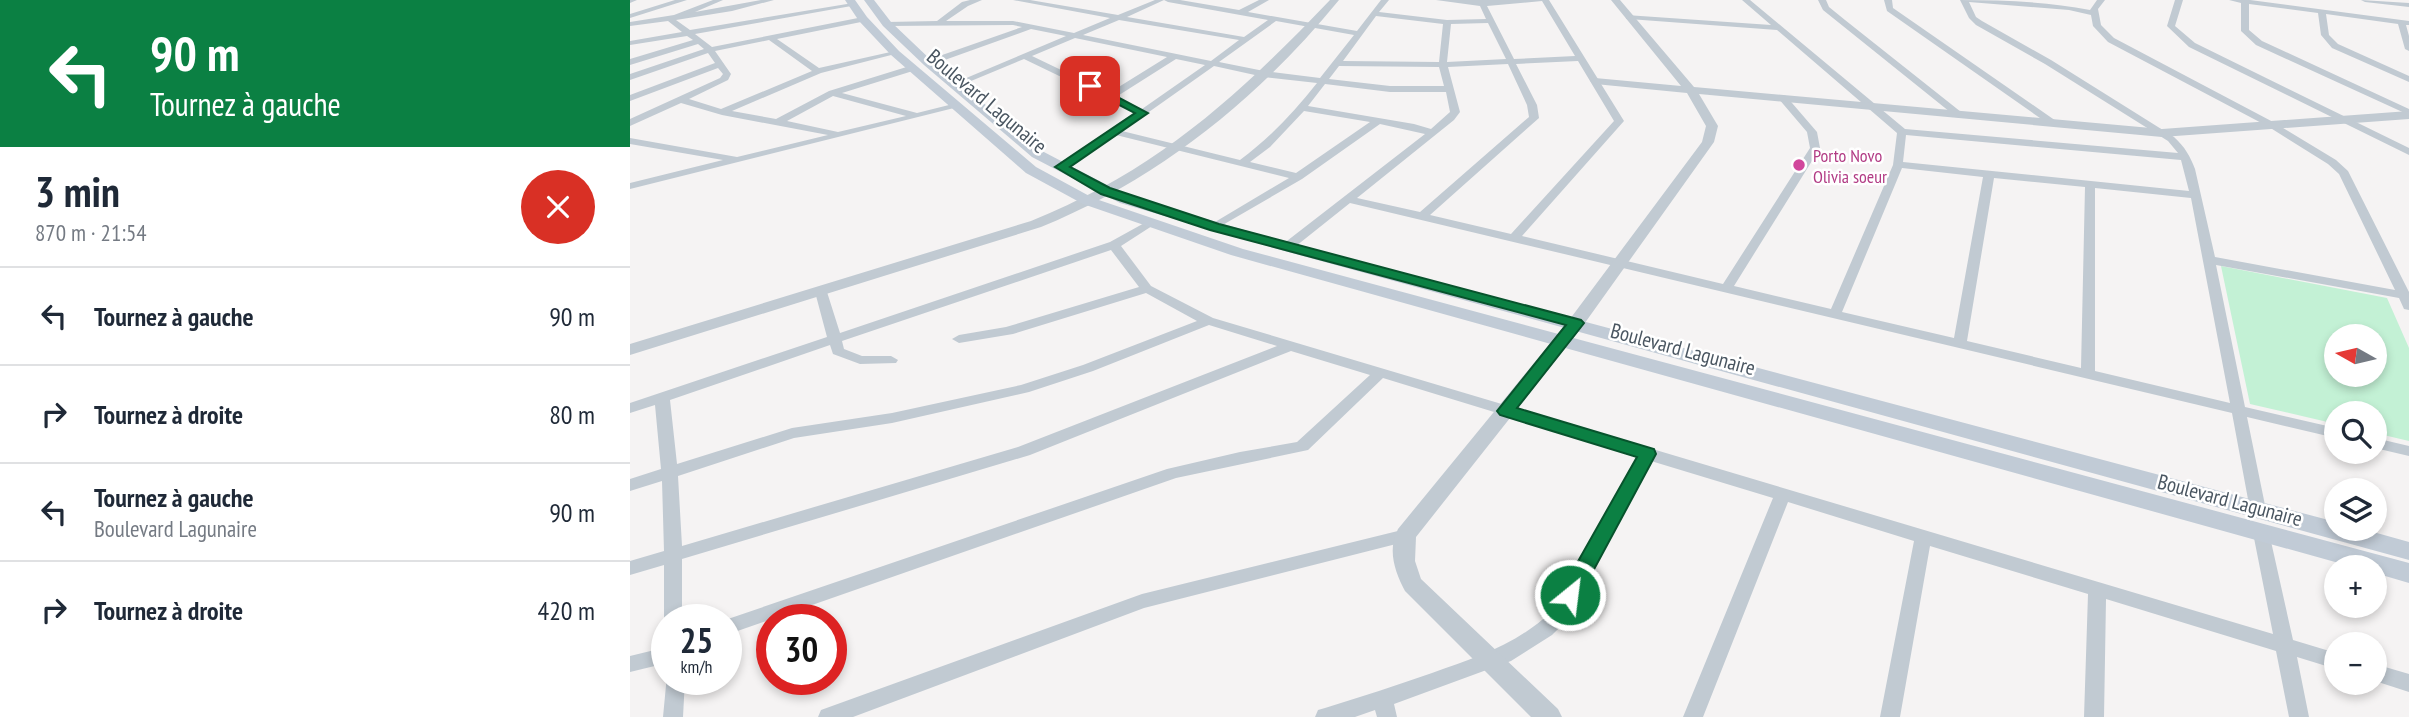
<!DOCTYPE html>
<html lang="fr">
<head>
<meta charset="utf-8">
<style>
  body { margin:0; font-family:"PT Sans Narrow",sans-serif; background:#f2f2f3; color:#1f2937; height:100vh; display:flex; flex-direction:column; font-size:26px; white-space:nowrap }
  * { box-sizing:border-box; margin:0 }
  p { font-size:23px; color:#747a83 }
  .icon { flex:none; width:38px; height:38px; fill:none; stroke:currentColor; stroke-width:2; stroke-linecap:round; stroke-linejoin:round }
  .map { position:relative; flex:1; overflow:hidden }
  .sheet { display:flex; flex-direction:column; background:#fff; width:630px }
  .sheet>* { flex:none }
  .hud { background:#0b8043; color:#fff; overflow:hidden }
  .needle { width:46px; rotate:278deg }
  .fabs { position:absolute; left:1694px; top:324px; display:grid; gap:14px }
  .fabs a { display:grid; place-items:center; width:63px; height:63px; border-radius:50%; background:#fff; box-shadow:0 4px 10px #0003; font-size:35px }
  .speed { position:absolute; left:21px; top:604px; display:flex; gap:14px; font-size:35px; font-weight:700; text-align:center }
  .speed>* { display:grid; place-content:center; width:91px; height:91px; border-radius:50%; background:#fff; box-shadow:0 4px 10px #0003; line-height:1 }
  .speed small { font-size:18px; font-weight:400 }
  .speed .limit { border:10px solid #d22; background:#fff; color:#111 }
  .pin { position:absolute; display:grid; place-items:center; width:60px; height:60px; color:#fff; margin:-30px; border-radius:14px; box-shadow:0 4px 10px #0006 }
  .me { position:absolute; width:77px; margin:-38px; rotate:29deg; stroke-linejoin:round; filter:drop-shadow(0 0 5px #0008) }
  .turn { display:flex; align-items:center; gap:24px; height:147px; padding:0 35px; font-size:32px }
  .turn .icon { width:91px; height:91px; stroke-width:2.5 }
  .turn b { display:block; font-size:49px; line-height:60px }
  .round { display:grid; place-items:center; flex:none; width:74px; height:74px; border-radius:37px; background:#f2f2f3 }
  .overview { display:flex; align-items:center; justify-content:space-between; height:119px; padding:0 35px }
  h1 { font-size:42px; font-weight:800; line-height:52px }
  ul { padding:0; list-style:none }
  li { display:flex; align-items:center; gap:21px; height:98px; padding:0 35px; border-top:2px solid #e0e1e3 }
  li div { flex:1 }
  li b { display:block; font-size:26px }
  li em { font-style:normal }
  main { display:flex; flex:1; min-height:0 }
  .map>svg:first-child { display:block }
</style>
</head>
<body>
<main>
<section class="sheet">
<div class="hud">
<div class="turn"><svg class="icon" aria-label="left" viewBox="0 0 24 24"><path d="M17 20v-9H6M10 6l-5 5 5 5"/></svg><div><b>90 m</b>Tournez à gauche</div></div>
</div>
<div class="overview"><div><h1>3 min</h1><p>870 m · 21:54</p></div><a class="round" style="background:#d93025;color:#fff"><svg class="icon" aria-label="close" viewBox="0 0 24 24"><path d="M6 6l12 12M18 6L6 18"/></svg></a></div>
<ul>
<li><svg class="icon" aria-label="left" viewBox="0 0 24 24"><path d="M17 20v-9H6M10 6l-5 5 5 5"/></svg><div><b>Tournez à gauche</b></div><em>90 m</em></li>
<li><svg class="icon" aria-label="right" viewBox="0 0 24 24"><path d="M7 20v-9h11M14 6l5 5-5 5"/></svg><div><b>Tournez à droite</b></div><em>80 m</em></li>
<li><svg class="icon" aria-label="left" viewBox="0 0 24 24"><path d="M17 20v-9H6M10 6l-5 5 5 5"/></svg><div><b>Tournez à gauche</b><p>Boulevard Lagunaire</p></div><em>90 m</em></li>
<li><svg class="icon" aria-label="right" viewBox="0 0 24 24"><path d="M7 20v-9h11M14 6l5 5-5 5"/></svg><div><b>Tournez à droite</b></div><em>420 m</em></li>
</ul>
</section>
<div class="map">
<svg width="1779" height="717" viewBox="0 0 1779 717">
  <rect width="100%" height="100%" fill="#f5f3f3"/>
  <!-- green -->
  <path fill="#c3f1d5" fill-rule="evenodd" d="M1591 266 1757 298 1779 348V441L1745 433V413H1706V424L1620 404ZM1706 336H1745V374H1706Z"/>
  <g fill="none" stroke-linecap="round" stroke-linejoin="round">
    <!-- minor -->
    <g fill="#c1cad2" fill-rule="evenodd">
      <path d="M0 0H7L0 3Z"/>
      <path d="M45 0H57L0 18V14Z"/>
      <path d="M83 0H93L65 12 131 0H144L102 11 46 20 60 30 223 3 227 5 65 34 82 47 233 17 237 19 236 21 147 39 189 68 265 51 269 53 191 73 102 111 146 119 199 91 283 65 286 66V70L212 93 287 113 327 103 332 106 0 189V183L93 160 0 144V138L107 157 198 135 92 115 51 103 0 126V119L90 78 93 74 88 68 0 101V95L85 63 78 53 0 80V74L74 49 68 44 0 65V59L63 40 57 36 0 45V41L52 32 38 21 0 26V22L44 15ZM139 40 182 71 91 109 59 99 98 80 101 74 85 51ZM203 96 276 116 208 132 157 121Z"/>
      <path d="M340 0H352L338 6 316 21H383L444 33 480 18 383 0H400L488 15 525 0H550L609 10 629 0H639L618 12 727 31 751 0H759L749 12 817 20 856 19 850 6 806 0H919L994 121 892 236 1093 284 1180 148 1177 132 1148 98 1153 95 1156 96 1187 132 1190 148 1104 286 1201 309 1263 165 1267 133 1147 30 999 19H996V15L1141 25 1112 0H1120L1275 129 1548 153 1538 141 1415 64 1346 25 1339 18 1330 0C1374 0 1418 2 1460 10L1467 0H1475L1468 9 1471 25 1484 38 1645 123 1706 160 1718 171 1779 292V310L1774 309 1769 298 1586 265 1615 407 1706 428V438L1617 417 1636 510 1634 514 1628 516 1622 514 1620 510 1602 413 720 203 661 250H653V244L795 134 750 124 672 179 584 230 578 227 580 225 659 178 486 135 435 169H427V165L506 113 394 59 329 86 322 84 436 36 401 29 298 66 295 65V61L392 27 383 25 257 26 253 24 257 22 307 21 332 2ZM534 0 538 2 638 20 614 37 497 17ZM912 1 945 56 884 59 857 6ZM1339 2 1439 10 1461 15 1463 26 1478 42 1639 127 1698 164 1709 174 1765 290 1585 257 1565 169C1560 156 1555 147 1544 137L1421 60 1352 21 1346 17ZM746 16 813 24 809 62 713 61ZM489 20 609 40 581 61 453 35ZM646 21 724 35 690 78 634 71 589 62ZM858 23 876 59 817 62 821 24ZM445 38 537 57 479 93 402 56ZM546 59 575 65 512 109 486 97ZM948 61 984 121 881 234 800 215 909 118 907 105 886 64ZM878 64 897 105 899 117 790 212 727 198 824 120 830 112 818 67ZM584 66 634 77 687 83C664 112 640 138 610 160L492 131ZM709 66 809 67 814 86H760L699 79ZM695 84 760 92H816L820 112 801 129 784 124 678 106ZM674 111 740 122 666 173 620 162 640 147ZM1276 135 1551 160 1559 191 1273 162ZM1272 168 1353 177 1324 338 1212 312ZM1364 178 1455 187 1451 368 1337 341ZM1465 188 1561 198 1600 403 1465 371Z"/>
      <path d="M1188 0H1196L1199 7 1215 20 1331 112V116H1325L1193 10Z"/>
      <path d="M1254 0H1262L1263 8 1426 121V125H1420L1257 11Z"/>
      <path d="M1545 0H1553L1545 26 1565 43 1779 148V155L1559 47 1537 26Z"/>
      <path d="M1599 0H1620L1779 21V25H1776L1779 36V51L1775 49 1768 24 1696 14 1699 35 1708 44 1779 76V82L1702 48 1691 35 1688 13 1619 4V30L1632 41 1779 109V115L1626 45 1611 31V3Z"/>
      <path d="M1731 0 1779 3V7L1735 2Z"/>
      <path d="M518 221 524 224 522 226 491 246 521 286 583 318 1643 634 1623 533 1626 528 1632 527 1638 528 1663 640 1706 653V669L1667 657 1679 717H1659L1646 651 1476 599 1474 717H1454L1458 594 1300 546 1270 717H1250L1284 541 1158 502 1073 717H1053L1143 498 1021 461 934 623 922 635 881 661 764 704 767 717H747L745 710 725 717H685L688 710 695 708C731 697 767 685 802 673 845 658 887 644 920 613L1008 456 753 378 678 450 546 478 96 635 95 620 537 469 610 452 667 442 740 375 661 351 400 455 52 559V620H37L36 625 34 620V565L0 575V561L34 551 32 481 0 491V479L31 469 25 405 0 413V403L197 337 185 292 186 289H196L197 292 210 333 480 242ZM481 250 509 287 376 327 329 335 322 339 329 343 383 334 516 293 567 321 453 365 391 385 262 413 162 428 47 464 40 400 200 345 203 354 230 364 266 363 268 360 261 356H232L214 349 212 341ZM579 325 647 346 388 447 52 546 48 476 164 438 262 423 399 392 463 371Z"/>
      <path d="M1745 438 1779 446V456L1745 448Z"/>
      <path d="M776 529 782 530 785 535 782 540 514 608 223 717H188L191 710 512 594Z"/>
      <path d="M37 647V663L0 672V656Z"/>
      <path d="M1745 664 1779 674V692L1745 681Z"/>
      <path d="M37 675V679H55L53 717H33Z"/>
    </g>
    <!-- tertiary -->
    <g fill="#c1cad2" fill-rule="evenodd">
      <path d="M700 0H709C629 98 529 179 411 227L0 355V344L401 221C528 170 607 97 700 0Z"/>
      <path d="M981 0H990L1064 87 1532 129 1779 111V119L1532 137 1069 94 1088 126 1084 142 952 327 786 537 785 561 791 579 928 709 932 717H901L775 591C765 572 757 550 768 529L940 319 1072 142 1076 126 1057 93 965 84 960 81 965 78 1051 86Z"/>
    </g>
    <!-- secondary -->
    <g fill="#c1cbd6" fill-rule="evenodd">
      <path d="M215 0H225L237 17 269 51 406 167 463 198 613 249 1779 563V583L1745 573V567H1723L601 255 453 204 396 173 261 55 229 21Z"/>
      <path d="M234 0H244L261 22 302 61 412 151 500 197 663 244 1706 522V528H1729L1779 542V560L651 250 490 203 402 157 294 65 253 26Z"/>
    </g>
  </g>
  <!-- route -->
  <path fill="#0b8043" stroke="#07532c" stroke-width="2" d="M456 84H463L518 113 440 167 480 188 589 224 951 320 954 323 951 327 887 408 1024 449 1026 454 947 601 940 603 932 601 929 595 1007 457 870 415 867 411 936 325 580 230 471 194 425 167 505 113 456 88Z"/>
  <!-- markers -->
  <circle fill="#d1479c" stroke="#fff" stroke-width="2.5" cx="1169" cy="165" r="7"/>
  <g text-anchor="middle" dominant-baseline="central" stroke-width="5" stroke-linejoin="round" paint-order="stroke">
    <!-- far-hotel labels -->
    <g font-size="18" fill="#b23c85" stroke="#fff" text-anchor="start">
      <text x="1183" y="155">Porto Novo<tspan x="1183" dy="21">Olivia soeur</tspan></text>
    </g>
    <!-- street labels -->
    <g font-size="21" fill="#4a5661" stroke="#fff">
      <text transform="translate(357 101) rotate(40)">Boulevard Lagunaire</text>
      <text transform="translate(1053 349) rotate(15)">Boulevard Lagunaire</text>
      <text transform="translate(1600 500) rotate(15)">Boulevard Lagunaire</text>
    </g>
  </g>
</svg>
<div class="fabs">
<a><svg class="needle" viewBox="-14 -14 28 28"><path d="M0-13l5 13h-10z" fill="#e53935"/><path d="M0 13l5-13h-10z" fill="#747a83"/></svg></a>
<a><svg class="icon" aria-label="search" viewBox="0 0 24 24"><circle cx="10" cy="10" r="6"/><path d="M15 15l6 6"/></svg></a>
<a><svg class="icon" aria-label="layers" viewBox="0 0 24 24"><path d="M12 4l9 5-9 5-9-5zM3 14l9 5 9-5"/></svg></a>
<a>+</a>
<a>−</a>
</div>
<div class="speed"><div>25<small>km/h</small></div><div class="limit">30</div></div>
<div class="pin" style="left:460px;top:86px;background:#d93025"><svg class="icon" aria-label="arrive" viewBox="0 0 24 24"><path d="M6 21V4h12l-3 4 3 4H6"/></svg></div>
<svg class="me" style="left:940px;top:595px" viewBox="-20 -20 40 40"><circle r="17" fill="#0b8043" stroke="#fff" stroke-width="3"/><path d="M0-11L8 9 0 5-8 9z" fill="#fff"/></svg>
</div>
</main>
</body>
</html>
